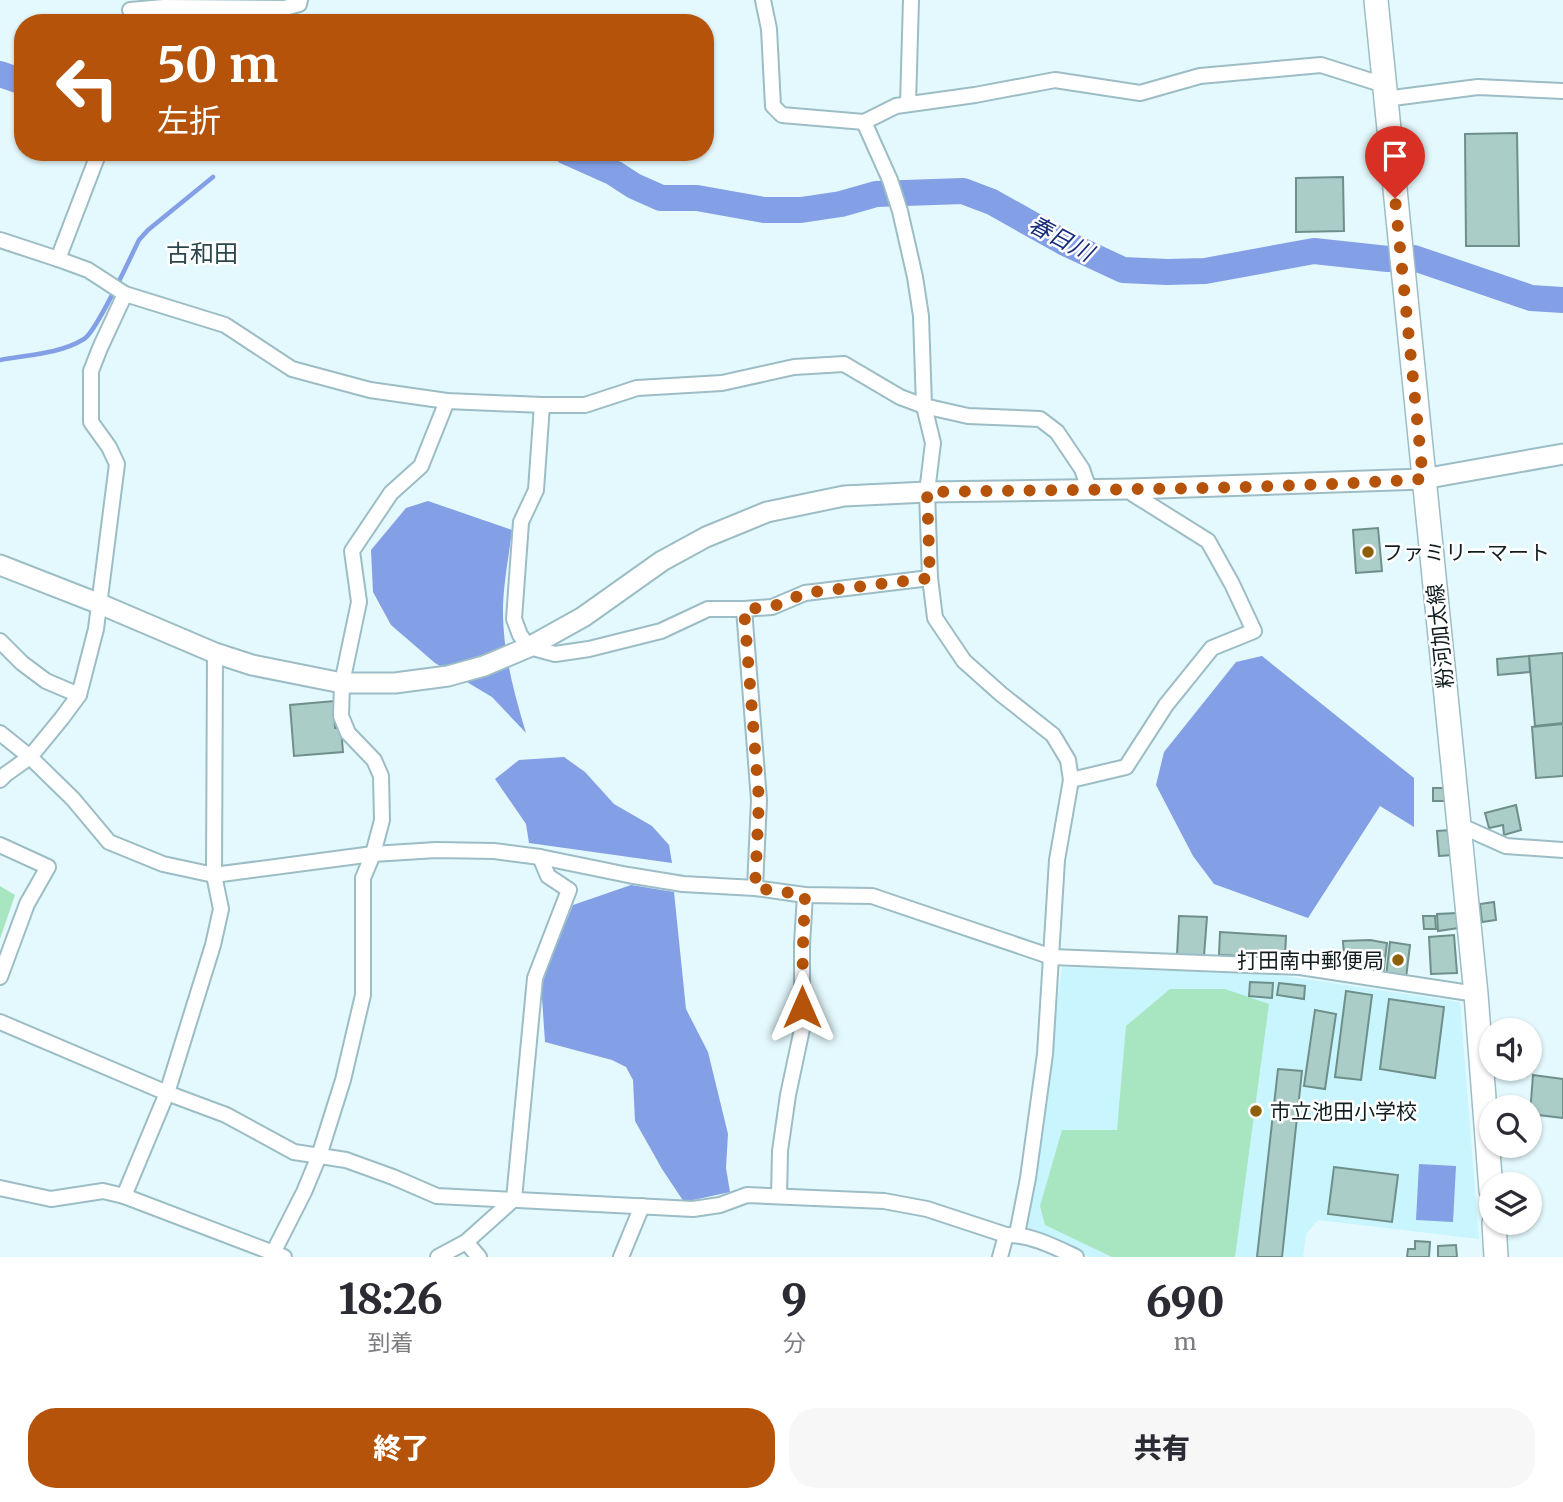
<!DOCTYPE html>
<html lang="ja">
<head>
<meta charset="utf-8">
<style>
  body { margin:0; font-family:Merriweather,"Noto Sans JP",serif; background:#f7f7f7; color:#2b2b33; height:100vh; display:flex; flex-direction:column; font-size:26px; white-space:nowrap }
  * { box-sizing:border-box; margin:0 }
  p { font-size:23px; color:#7c7c81 }
  .icon { flex:none; width:38px; height:38px; fill:none; stroke:currentColor; stroke-width:2; stroke-linecap:round; stroke-linejoin:round }
  .map { position:relative; height:1257px; overflow:hidden }
  .sheet { display:flex; flex-direction:column; background:#fff; flex:1 }
  .sheet>* { flex:none }
  .guide { position:absolute; left:14px; top:14px; width:700px; height:147px; border-radius:28px; box-shadow:0 2px 5px #0004; background:#b45309; color:#fff; overflow:hidden }
  .buttons { position:absolute; left:1479px; top:1018px; display:grid; gap:14px }
  .buttons a { display:grid; place-items:center; width:63px; height:63px; border-radius:50%; background:#fff; box-shadow:0 2px 5px #0004; font-size:35px }
  .pin { position:absolute; display:grid; place-items:center; width:60px; height:60px; color:#fff; margin:-72px -30px; border-radius:50% 50% 50% 0; rotate:-45deg; box-shadow:0 0 7px #0007 }
  .pin .icon { rotate:45deg }
  .me { position:absolute; width:77px; margin:-38px; rotate:0deg; stroke-linejoin:round; filter:drop-shadow(0 0 5px #0008) }
  .turn { display:flex; align-items:center; gap:24px; height:147px; padding:0 28px; font-size:32px }
  .turn .icon { width:91px; height:91px; stroke-width:2.5 }
  .turn b { display:block; font-size:49px; line-height:60px }
  .eta { display:flex; justify-content:space-evenly; align-items:center; height:119px; text-align:center }
  .eta b { font-size:42px; font-weight:800; line-height:49px }
  .button { display:flex; gap:14px; margin-top:auto; padding:14px 28px }
  .button a { flex:1; height:80px; border-radius:28px; background:#b45309; color:#fff; font-size:28px; font-weight:800; line-height:80px; text-align:center }
  .button a+a { background:#f7f7f7; color:#2b2b33 }
  .map>svg:first-child { display:block }
</style>
</head>
<body>
<div class="map">
<svg width="1563" height="1257" viewBox="0 0 1563 1257">
  <rect width="100%" height="100%" fill="#e4f9fd"/>
  <!-- built -->
  <path fill="#c9f5fe" d="M1062 967 1278 975 1460 1002 1479 1239 1318 1220 1306 1234 1303 1257H1090L1027 1227Z"/>
  <!-- green -->
  <g fill="#a7e6c0">
    <path d="M0 886 15 895 0 939Z"/>
    <path d="M1170 989H1225L1269 1004 1235 1257H1112L1045 1225 1040 1206 1062 1130H1117L1126 1026Z"/>
  </g>
  <!-- water -->
  <g fill="#839fe5">
    <path d="M428 501 512 530C509 556 503 585 503 611 503 653 514 693 526 733L492 697 435 663 391 625 373 592 371 550 406 508Z"/>
    <path d="M1262 656 1414 778V827L1380 806 1308 918 1214 884 1193 856 1156 785 1164 752 1236 662Z"/>
    <path d="M564 757 585 772 614 804 652 826 669 845 672 863 529 843 526 824 495 779 519 760Z"/>
    <path d="M631 885 674 892 686 1009 708 1052 728 1134 726 1168 730 1192 684 1202 662 1169 635 1121 633 1080 626 1067 612 1060 545 1042 541 983 573 905Z"/>
    <path d="M1419 1164 1456 1166 1453 1222 1416 1220Z"/>
  </g>
  <g fill="none" stroke-linecap="round" stroke-linejoin="round">
    <!-- stream -->
    <path stroke="#839fe5" stroke-width="4.5" d="M0 360C27 355 60 354 84 339 97 331 130 258 139 240L148 230 213 177"/>
    <!-- river -->
    <g stroke="#839fe5" stroke-width="26">
      <path d="M0 74 23 82"/>
      <path d="M567 152 614 173 634 186 661 198H697L764 210H801L841 204 876 194 963 191 992 202 1065 243 1123 270 1167 272 1205 271 1314 251 1388 259 1414 258 1531 298 1563 300"/>
    </g>
  </g>
  <!-- building -->
  <g fill="#abcdc8" stroke="#6e8f8a" stroke-width="2">
    <path d="M1517 133 1519 246H1466L1465 134Z"/>
    <path d="M1343 177 1344 231 1296 232V178Z"/>
    <path d="M1378 528 1382 571 1356 573 1353 530Z"/>
    <path d="M1563 653V723L1535 726 1529 656Z"/>
    <path d="M1529 656 1530 672 1498 675 1497 659Z"/>
    <path d="M334 701 335 728H341L343 752 294 756 290 705Z"/>
    <path d="M1563 724V776L1536 778 1532 727Z"/>
    <path d="M1433 788H1448L1447 801H1433Z"/>
    <path d="M1516 805 1521 830 1504 835 1503 825 1489 828 1485 813Z"/>
    <path d="M1451 830 1453 855 1439 856 1437 831Z"/>
    <path d="M1494 902 1496 920 1482 922 1480 904Z"/>
    <path d="M1457 913 1459 928 1438 931 1437 914Z"/>
    <path d="M1179 916 1207 917 1204 956 1177 955Z"/>
    <path d="M1423 916H1435L1436 929H1424Z"/>
    <path d="M1220 932 1286 936 1285 958 1219 955Z"/>
    <path d="M1454 935 1457 973 1431 974 1429 937Z"/>
    <path d="M1370 940 1387 943 1383 976 1345 970 1343 941Z"/>
    <path d="M1390 942 1410 945 1406 978 1386 976Z"/>
    <path d="M1250 982 1273 983 1272 998 1249 996Z"/>
    <path d="M1279 983 1305 986 1304 999 1277 995Z"/>
    <path d="M1346 991 1372 995 1361 1080 1335 1077Z"/>
    <path d="M1389 999 1444 1007 1435 1078 1380 1069Z"/>
    <path d="M1315 1010 1336 1014 1325 1089 1304 1086Z"/>
    <path d="M1278 1069 1302 1071 1282 1257H1257Z"/>
    <path d="M1533 1075 1563 1079V1118L1530 1114Z"/>
    <path d="M1334 1167 1398 1175 1392 1222 1328 1214Z"/>
    <path d="M1415 1241 1430 1242 1429 1257H1407L1408 1249H1415Z"/>
    <path d="M1456 1245 1457 1257H1438V1246Z"/>
  </g>
  <g fill="none" stroke-linecap="round" stroke-linejoin="round">
    <defs>
      <g id="minor">
        <path d="M763 0 769 29 773 106 782 115 864 122 896 106 975 95 1055 80 1140 93 1200 76 1321 65 1384 85"/>
        <path d="M130 10 164 7 285 8 299 4 300 0"/>
        <path d="M1385 99 1478 87 1563 91"/>
        <path d="M908 104 911 0"/>
        <path d="M864 122 890 180 900 211 915 277 921 316 924 406 933 443 927 492 930 578 935 618 964 661 1001 694 1053 735 1068 760 1071 780 1057 860 1045 1054 1028 1178 1017 1234"/>
        <path d="M0 240 58 259 88 270 125 294 225 325 292 369 370 390 447 401 542 405H585L637 388 722 383 794 367 844 364 900 397 924 406 968 416 1040 419 1057 432 1082 469 1089 489"/>
        <path d="M58 259 99 152"/>
        <path d="M542 405 536 490 521 522 514 619 520 635 529 647 555 654 589 649 661 631 708 609H744L772 607 805 593 930 578"/>
        <path d="M744 609 759 800 755 888"/>
        <path d="M0 641 22 663 46 681 79 695"/>
        <path d="M0 733 30 757 73 799 109 842 163 864 214 875 373 854 436 850 494 851 540 857 628 875 683 884 755 888 805 895 872 896 1052 957 1300 967 1476 994"/>
        <path d="M0 780 6 774 30 757 62 718 79 695 96 629 117 464 109 447 91 422V371L100 348 125 294"/>
        <path d="M1071 780 1126 767 1166 705 1212 648 1254 631 1232 584 1208 541 1133 494 1129 489"/>
        <path d="M1459 825 1506 846 1563 850"/>
        <path d="M0 845 48 867 27 904 0 977"/>
        <path d="M0 1022 167 1093 226 1115 294 1152 346 1160 393 1177 437 1196 693 1209 720 1205 747 1195 884 1201 927 1209 1006 1235C1030 1234 1055 1247 1076 1257"/>
        <path d="M0 1188 51 1199 103 1191 124 1196 284 1257"/>
        <path d="M124 1196 167 1093 213 945 221 909 214 875 215 653"/>
        <path d="M779 1196 780 1151 788 1095 802 1029V944L805 895"/>
        <path d="M466 1242 479 1257"/>
        <path d="M273 1253 304 1192 319 1156 343 1080 363 995V878L373 854 382 820 381 776 374 760 348 733 341 716 342 683 359 602 352 551 391 493 421 466 447 401"/>
        <path d="M438 1257 466 1242 514 1199 535 978 569 890 548 876 540 857"/>
        <path d="M621 1257 642 1206"/>
        <path d="M1000 1257 1006 1235"/>
      </g>
      <path id="tertiary" d="M0 565 100 604 215 653 252 665 342 683H395L448 676 484 666 529 647 583 617 662 561 706 537 767 512 844 496 927 492 1129 489 1423 479 1563 454"/>
      <g id="primary">
        <path d="M1376 0 1476 994 1491 1190"/>
        <path d="M1494 1223 1496 1257"/>
      </g>
    </defs>
    <!-- minor casing -->
    <use href="#minor" stroke="#9cbdc5" stroke-width="18"/>
    <!-- tertiary casing -->
    <use href="#tertiary" stroke="#9cbdc5" stroke-width="23"/>
    <!-- primary casing -->
    <use href="#primary" stroke="#9cbdc5" stroke-width="26"/>
    <!-- minor -->
    <use href="#minor" stroke="#fff" stroke-width="14"/>
    <!-- tertiary -->
    <use href="#tertiary" stroke="#fff" stroke-width="19"/>
    <!-- primary -->
    <use href="#primary" stroke="#fff" stroke-width="23"/>
  </g>
  <g fill="none" stroke-linecap="round" stroke-linejoin="round">
    <!-- route -->
    <path stroke="#b45309" stroke-width="12" stroke-dasharray="0 21.6" d="M802 1007 803 944 805 895 755 888 759 800 744 609 772 607 805 593 930 578 927 492C1092 489 1258 490 1423 479L1395 198"/>
  </g>
  <!-- markers -->
  <g fill="#8e6009" stroke="#fff" stroke-width="2.5">
    <circle cx="1368" cy="552" r="7"/>
    <circle cx="1398" cy="960" r="7"/>
    <circle cx="1256" cy="1111" r="7"/>
  </g>
  <g text-anchor="middle" dominant-baseline="central" stroke-width="5" stroke-linejoin="round" paint-order="stroke">
    <!-- poi labels -->
    <g font-size="21" fill="#111d20" stroke="#fff" text-anchor="start">
      <text x="1382" y="552">ファミリーマート</text>
      <text x="1384" y="960" text-anchor="end">打田南中郵便局</text>
      <text x="1270" y="1111">市立池田小学校</text>
    </g>
    <!-- street labels -->
    <g font-size="21" fill="#111d20" stroke="#fff">
      <text transform="translate(1440 636) rotate(-96)">粉河加太線</text>
    </g>
    <!-- water labels -->
    <g font-size="23" font-style="italic" fill="#182d7d" stroke="#fff">
      <text transform="translate(1061 238) rotate(28)">春日川</text>
    </g>
    <!-- quarter labels -->
    <g font-size="24" fill="#2a474e" stroke="#fff">
      <text x="202" y="253">古和田</text>
    </g>
  </g>
</svg>
<div class="buttons">
<a><svg class="icon" aria-label="sound" viewBox="0 0 24 24"><path d="M4 9h4l5-4v14l-5-4H4zM17 9q2 3 0 6"/></svg></a>
<a><svg class="icon" aria-label="search" viewBox="0 0 24 24"><circle cx="10" cy="10" r="6"/><path d="M15 15l6 6"/></svg></a>
<a><svg class="icon" aria-label="layers" viewBox="0 0 24 24"><path d="M12 4l9 5-9 5-9-5zM3 14l9 5 9-5"/></svg></a>
</div>
<div class="pin" style="left:1395px;top:198px;background:#d93025"><svg class="icon" aria-label="arrive" viewBox="0 0 24 24"><path d="M6 21V4h12l-3 4 3 4H6"/></svg></div>
<svg class="me" style="left:802px;top:1007px" viewBox="-20 -20 40 40"><path d="M0-17L14 15 0 8-14 15z" fill="#b45309" stroke="#fff" stroke-width="4"/></svg>
<div class="guide">
<div class="turn"><svg class="icon" aria-label="left" viewBox="0 0 24 24"><path d="M17 20v-9H6M10 6l-5 5 5 5"/></svg><div><b>50 m</b>左折</div></div>
</div>
</div>
<section class="sheet">
<div class="eta">
<div><b>18:26</b><p>到着</p></div>
<div><b>9</b><p>分</p></div>
<div><b>690</b><p>m</p></div>
</div>
<div class="button"><a>終了</a><a>共有</a></div>
</section>
</body>
</html>
